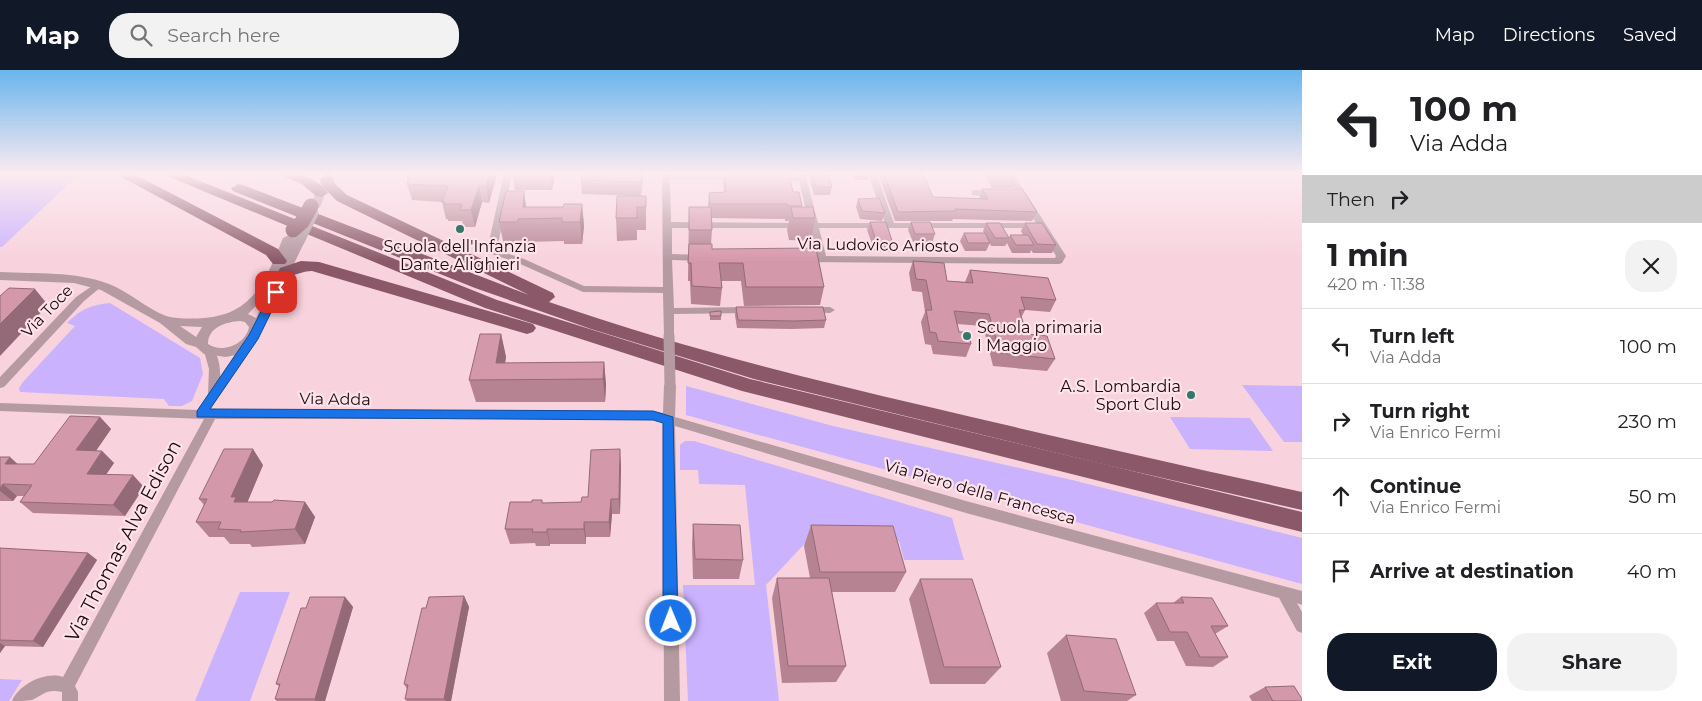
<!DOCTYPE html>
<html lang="en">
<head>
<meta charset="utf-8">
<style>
  body { margin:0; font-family:Montserrat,sans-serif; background:#f2f2f2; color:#202124; height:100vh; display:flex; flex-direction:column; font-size:19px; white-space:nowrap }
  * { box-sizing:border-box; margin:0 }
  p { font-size:16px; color:#757577 }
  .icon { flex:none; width:28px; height:28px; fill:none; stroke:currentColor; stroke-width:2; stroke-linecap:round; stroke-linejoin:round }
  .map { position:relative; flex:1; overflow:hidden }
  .sheet { display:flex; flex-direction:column; background:#fff; width:400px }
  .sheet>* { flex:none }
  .guide { background:#fff; color:#202124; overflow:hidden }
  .pin { position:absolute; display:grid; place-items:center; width:42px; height:42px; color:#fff; margin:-21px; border-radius:10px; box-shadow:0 2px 8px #0006 }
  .me { position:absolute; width:55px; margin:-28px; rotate:359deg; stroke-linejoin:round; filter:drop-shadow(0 0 4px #0008) }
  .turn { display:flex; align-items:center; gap:18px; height:105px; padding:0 25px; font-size:22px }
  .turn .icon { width:65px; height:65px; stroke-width:2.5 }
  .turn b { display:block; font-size:35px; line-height:42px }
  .then { display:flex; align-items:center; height:48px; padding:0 25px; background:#0003; gap:10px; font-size:19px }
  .round { display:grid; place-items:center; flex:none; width:52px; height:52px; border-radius:20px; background:#f2f2f2 }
  .summary { display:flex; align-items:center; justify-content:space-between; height:85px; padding:0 25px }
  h1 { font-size:30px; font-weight:700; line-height:38px }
  .button { display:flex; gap:10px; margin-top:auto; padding:10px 25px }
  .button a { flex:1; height:58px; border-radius:20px; background:#111827; color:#fff; font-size:20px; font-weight:700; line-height:58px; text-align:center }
  .button a+a { background:#f2f2f2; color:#202124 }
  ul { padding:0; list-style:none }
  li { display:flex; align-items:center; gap:15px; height:75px; padding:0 25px; border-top:1px solid #e0e0e0 }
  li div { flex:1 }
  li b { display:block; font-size:19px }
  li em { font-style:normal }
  header { display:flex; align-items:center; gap:30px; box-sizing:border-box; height:70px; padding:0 25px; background:#111827; color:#fff }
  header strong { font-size:24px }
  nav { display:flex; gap:28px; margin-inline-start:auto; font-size:18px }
  .search { width:350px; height:45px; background:#f2f2f2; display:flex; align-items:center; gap:12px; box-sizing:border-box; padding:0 18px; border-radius:20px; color:#757577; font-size:19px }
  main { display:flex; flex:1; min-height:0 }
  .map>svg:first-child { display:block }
</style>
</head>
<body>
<header>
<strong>Map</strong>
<div class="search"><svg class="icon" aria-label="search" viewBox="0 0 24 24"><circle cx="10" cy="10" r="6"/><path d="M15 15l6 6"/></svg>Search here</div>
<nav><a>Map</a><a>Directions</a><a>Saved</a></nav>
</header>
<main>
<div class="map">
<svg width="1302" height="631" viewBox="0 0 1302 631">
  <rect width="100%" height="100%" fill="#f8d2dd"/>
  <!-- green -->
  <g fill="#cab2fe">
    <path d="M0 103H75L79 104 2 177H0Z"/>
    <path d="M110 233 200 288 203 304 192 331 182 336H169L164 329 20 322 19 318 23 312 75 256 67 253C81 239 91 235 110 233Z"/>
    <path d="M1242 315 1302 316V372H1284Z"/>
    <path d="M686 316 833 356 1072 410 1302 468V514L686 345Z"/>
    <path d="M1170 347 1250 348 1273 381 1190 379Z"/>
    <path d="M685 371H694L952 448 964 490H904L899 471 809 469 766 515 779 631H688L683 515H755L745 415 699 414 698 400H680V375Z"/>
    <path d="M240 522H290L250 631H195Z"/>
    <path d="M0 609 22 610 9 631H0Z"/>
  </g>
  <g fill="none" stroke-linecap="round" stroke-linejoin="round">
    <!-- minor -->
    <g fill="#b59aa2" fill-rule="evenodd">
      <path d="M504 103H512L497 180 524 189 584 216 663 217 662 103H670V106H737L741 108 737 110H670L671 152 809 153 799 111H775L771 109 775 107H798L797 103H805L818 153H885L868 103H876L894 153H1036L1005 103H1013L1066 186 1062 193 1059 194 804 192 801 191V187L817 186 810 158H672V184L703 185 708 188 703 191 672 190 674 238 749 237 754 240 749 243 674 244V266L669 270 664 266 663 223 583 222 518 193 489 183 487 181ZM819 158H1039L1056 186 1055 188 826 186Z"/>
      <path d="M975 120 995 121 999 124 995 127 972 125V121Z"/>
      <path d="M98 212 101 213 103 215 101 217 84 231 4 317 0 318V307L76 227Z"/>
      <path d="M810 237H830L835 240 830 243 806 242 805 240Z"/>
      <path d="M250 267 255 271 210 340 653 341 663 343 664 315 670 311 676 315 675 347 966 431 1302 521V535L1297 533 1302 542V563L1297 561 1279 528 966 443 675 356 680 631H664L663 352 653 349H215L75 616 78 622V631H62V622C46 619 45 624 32 630 27 631 18 631 12 631 19 614 46 601 63 607L204 349 0 341V333L198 340 208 324 209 299 204 281 205 278 209 277C218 280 221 298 220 307L246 268Z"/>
    </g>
    <!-- tertiary -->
    <g fill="#b59aa2" fill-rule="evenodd">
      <path d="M324 103H334L320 137 315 140 311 139 310 137Z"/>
      <path d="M289 165 295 168 293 171 299 168 305 171 255 274 240 284 226 287 204 284 196 277 186 274 160 253 101 220 74 213 0 210V202C36 204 75 201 109 214 129 222 146 238 166 246 177 249 193 249 204 248 254 244 266 209 283 168ZM268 223 256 248 248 244ZM240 251 245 252 249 257C246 274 223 284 208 274 208 257 226 252 240 251ZM180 256 202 257 196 267Z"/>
    </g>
    <!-- trunk -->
    <g fill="#8a5868" fill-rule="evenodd">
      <path d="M114 103H132L278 179 287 191 285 194H273L266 185Z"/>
      <path d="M160 103H180L497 230 750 309 1302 442V462L742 321 485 238Z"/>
      <path d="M275 103C297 103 314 105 328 123L321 127 316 126 302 114Z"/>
      <path d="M327 105 332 106 335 114 347 125 553 223 555 227 549 232C672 275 798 306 925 336 1051 366 1176 394 1302 422V440L1106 395 754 309 591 259 475 218 233 121 231 118 238 114 243 115 529 225 337 131 324 118 320 109Z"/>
      <path d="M301 191 319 192 533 254 536 258 533 262 527 264 312 201C301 201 291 208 280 206L278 202 280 198Z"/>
    </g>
    <!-- minor-bridge -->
    <path stroke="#b59aa2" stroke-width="11" d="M669 266 670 315"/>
    <!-- tertiary-bridge -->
    <path stroke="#b59aa2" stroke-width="11" d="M299 171 313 143"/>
    <!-- trunk-bridge -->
    <path stroke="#8a5868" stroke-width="15" d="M293 160 302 152 311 136"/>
  </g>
  <!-- wall -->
  <g fill="#b68393">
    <path d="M406 103H495L496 108 489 133 482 132 475 157H464L462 151H448V149H446L442 132 412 130 407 114 408 112 406 105Z"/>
    <path d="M512 103H553L554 110 552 120H515Z"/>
    <path d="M582 103H642L641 126 582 124 581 110Z"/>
    <path d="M722 103H790L793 122 802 136V137L815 148 811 171 789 170 787 160 789 151H785V149L712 148V160L711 174 712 179 824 217 820 235 744 236 741 211H721L722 218 720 236 691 234 690 211H688L689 137H708L709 123 724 122 723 113 724 104Z"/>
    <path d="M808 103H828L832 117 830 125H814Z"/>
    <path d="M852 103H870L868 110H855Z"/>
    <path d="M878 103H923L933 127 979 129 982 119 1037 142 1032 151 953 149 952 151H895Z"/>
    <path d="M984 103H1019L1013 118H992Z"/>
    <path d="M646 126V160H637V170L617 171 616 148Z"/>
    <path d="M858 129 885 143 882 151 860 149 856 137Z"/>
    <path d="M582 134 584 156 582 174H564V171L522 172V175H504L499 152 526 137H563Z"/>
    <path d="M870 152 893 174 891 182H875L867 160Z"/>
    <path d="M911 152 935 164 932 173 913 172 908 160Z"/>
    <path d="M986 153 1009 168 1010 165H1023L1021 161 1025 153 1056 175 1052 183H1033L1031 180 1030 183H1012L1007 173 1005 176H991L990 173 986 181H965L960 171 964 163H984L983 161Z"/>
    <path d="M913 191 947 211 965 212 970 200 1056 230 1050 242 1025 240 1021 248 1027 264 1055 289 1047 301 993 296 983 256 957 254 959 262 971 274 966 287 933 284 931 275 925 274 921 252 925 242 922 222 912 221 909 203Z"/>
    <path d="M736 237 826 250 824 258 792 259 737 258 735 245Z"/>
    <path d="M710 242 721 246V250H710Z"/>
    <path d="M501 264 506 287 505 293 604 292 606 315 605 332H476L469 310Z"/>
    <path d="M100 347 111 359 96 381H102L114 393 106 404 144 417 125 446 33 443 20 432 24 426H17L13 431H0V387L18 394H34Z"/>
    <path d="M263 395 247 432H305L315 447 305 474 252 477 250 474H230L224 467H209L196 452 204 435 199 429Z"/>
    <path d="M621 395 620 444H612L610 467H586V474H550V476H536L535 473 510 474 505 459 581 432 588 427Z"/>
    <path d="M693 454 743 490 739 509H693L692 474Z"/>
    <path d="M811 455 906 502 895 522H832L846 596 836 612 782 613 772 528 777 508H810L804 476Z"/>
    <path d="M0 478 88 483 97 490 43 577 5 576 0 583Z"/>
    <path d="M920 509 1001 597 985 614H930L909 529Z"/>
    <path d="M464 526 469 537 451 631H407L405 629 407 619 404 614 426 538Z"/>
    <path d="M345 527 353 537 325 631H277L275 629 279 616 276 614 306 538Z"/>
    <path d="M1181 527 1228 556 1215 564 1228 587 1213 597 1186 596 1174 571H1157L1144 543 1156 533H1173Z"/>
    <path d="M1066 565 1136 625 1127 631H1061L1047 583Z"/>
    <path d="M1265 617 1302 631H1252L1249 626Z"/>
  </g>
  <!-- shaded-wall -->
  <g fill="#946a78">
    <path d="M488 103H495L496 108 489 133 486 116Z"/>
    <path d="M550 103H553L554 110 552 120Z"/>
    <path d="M642 103 643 109 641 126Z"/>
    <path d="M479 116 482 132 475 157 471 140Z"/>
    <path d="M524 121 527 143 523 137Z"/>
    <path d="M582 134 584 156 582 174 580 152Z"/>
    <path d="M35 219 48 235 0 286V254Z"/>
    <path d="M501 264 506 287 502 310 496 293Z"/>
    <path d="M604 292 606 315 605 332 603 309Z"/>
    <path d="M100 347 111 359 88 392 76 380Z"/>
    <path d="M253 379 263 395 245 438 246 447 231 427Z"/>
    <path d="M620 379 621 395 620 444 619 429Z"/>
    <path d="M102 381 114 393 99 415 87 404Z"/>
    <path d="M10 387 23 399 5 394Z"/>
    <path d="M133 405 144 417 125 446 113 435Z"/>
    <path d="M3 414 17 426 13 431 0 421V418Z"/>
    <path d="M611 429 612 444 610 467 609 452Z"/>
    <path d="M305 432 315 447 305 474 295 459Z"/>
    <path d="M584 452 586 467V474L584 459Z"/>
    <path d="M547 459 550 474V476L547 462Z"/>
    <path d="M88 483 97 490 43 577 33 571Z"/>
    <path d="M464 526 469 537 451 631H446L444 629Z"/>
    <path d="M345 527 353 537 325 631H316L315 629Z"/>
    <path d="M0 573 5 576 0 583Z"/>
  </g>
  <!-- building -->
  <g fill="#d498ab" stroke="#946a78">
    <path d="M406 103H489L486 116H479L471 140H460L462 134H444L445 132H442L448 116 407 114 411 105H406Z"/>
    <path d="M582 103H642L641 112 581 110Z"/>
    <path d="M725 103H789L793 122H799L802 136H788L787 134H710L709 123 726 122Z"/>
    <path d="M812 103H828L832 117H816Z"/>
    <path d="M884 103H923L933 127 988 129 982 119H1022L1037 142 955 139 956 141 898 142Z"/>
    <path d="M506 121H524L523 137H563L564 134H582L580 152H562V148L518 149V152H499Z"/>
    <path d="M617 126H646V137H637V148H616Z"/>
    <path d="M879 128 885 143 862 141 858 129Z"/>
    <path d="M689 137H711L712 160H689Z"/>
    <path d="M791 137H813L815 148H793Z"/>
    <path d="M870 152H886L893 174H877Z"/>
    <path d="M911 152H930L935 164H915Z"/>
    <path d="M986 153H1000L1009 168H995Z"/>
    <path d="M1025 153H1042L1056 175 1037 174Z"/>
    <path d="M964 163H985L990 173H968Z"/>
    <path d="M1010 165H1028L1034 175H1016Z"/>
    <path d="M689 174H712V179L816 178 824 217H746L743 193H719L722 218 692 216 691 193H688Z"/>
    <path d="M913 191 944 193 947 211 973 213 970 200 1048 208 1056 230 1021 227 1025 240H1019L1027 264 1047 266 1055 289 1000 283 989 244 954 241 959 262H969L971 274 938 271 936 263 930 262 926 240H932L926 210 916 209Z"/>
    <path d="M9 218 35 219 0 254V226Z"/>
    <path d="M736 237H823L826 250 794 251 738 250Z"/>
    <path d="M721 241V246H710V242Z"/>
    <path d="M480 264H501L496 293 604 292 603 309 469 310Z"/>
    <path d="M70 346 100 347 76 380 102 381 87 404 133 405 113 435 20 432 32 415 3 414 0 418V387H10L5 394H34Z"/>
    <path d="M224 379H253L231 427H236L234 432H272L274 430 305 432 295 459 240 462 241 460 218 459 221 452H196L207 429H199Z"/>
    <path d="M620 379 619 429H611L609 452H584V459H547V462H532L533 459H505L510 432H532V430H542V433L581 432 582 427H588L591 380Z"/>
    <path d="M693 454 740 455 743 490 695 489Z"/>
    <path d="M811 455 893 456 906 502H820Z"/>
    <path d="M0 478 88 483 33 571 0 570Z"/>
    <path d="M777 508H829L846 596H788Z"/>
    <path d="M920 509H972L1001 597H944Z"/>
    <path d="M464 526 444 629H405L408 615 404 614 422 538H426L429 527Z"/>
    <path d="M310 527H345L315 629H275L280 614H276L301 538H306Z"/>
    <path d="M1181 527 1212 528 1228 556H1211L1228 587H1200L1187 562H1170L1156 533H1184Z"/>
    <path d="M1066 565 1116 569 1136 625 1084 621Z"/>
    <path d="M1294 616 1302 629V631H1273L1265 617Z"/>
  </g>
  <!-- sky -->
  <linearGradient id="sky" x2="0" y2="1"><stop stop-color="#69b5ee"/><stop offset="0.54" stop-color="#fcebf0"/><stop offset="1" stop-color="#fcebf0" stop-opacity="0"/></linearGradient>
  <rect width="1302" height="192" fill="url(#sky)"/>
  <!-- route -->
  <path fill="#1a73e8" stroke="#114b97" d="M276 219 281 222 258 269 210 339 653 341 673 347 678 551 676 556 671 558 665 556 663 551V353L653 350 197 347V341L249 265 271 222Z"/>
  <!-- markers -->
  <g fill="#35786b" stroke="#fde3ea" stroke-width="2">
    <circle cx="460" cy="159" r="5"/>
    <circle cx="967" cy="266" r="5"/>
    <circle cx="1191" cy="325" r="5"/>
  </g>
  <g text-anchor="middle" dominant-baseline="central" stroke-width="4.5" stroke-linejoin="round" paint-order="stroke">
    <!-- street labels -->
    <g font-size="16" fill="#1d0810" stroke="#fde3ea">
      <text transform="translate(878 175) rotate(1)">Via Ludovico Ariosto</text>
      <text transform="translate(47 241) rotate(-46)">Via Toce</text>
      <text transform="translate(335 329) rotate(1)">Via Adda</text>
      <text transform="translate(980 422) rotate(16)">Via Piero della Francesca</text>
    </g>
    <!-- poi labels -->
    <g font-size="16" fill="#1d0810" stroke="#fde3ea">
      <text x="460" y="176">Scuola dell'Infanzia<tspan x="460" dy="18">Dante Alighieri</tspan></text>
      <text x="977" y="257" text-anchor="start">Scuola primaria<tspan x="977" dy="18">I Maggio</tspan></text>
      <text x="1181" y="316" text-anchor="end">A.S. Lombardia<tspan x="1181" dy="18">Sport Club</tspan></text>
    </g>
    <!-- near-street labels -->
    <g font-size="19" fill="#1d0810" stroke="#fde3ea">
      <text transform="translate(123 471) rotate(-62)">Via Thomas Alva Edison</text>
    </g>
  </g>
</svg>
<div class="pin" style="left:276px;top:222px;background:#d93025"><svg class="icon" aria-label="arrive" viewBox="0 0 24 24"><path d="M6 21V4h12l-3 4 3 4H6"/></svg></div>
<svg class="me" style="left:671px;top:551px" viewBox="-20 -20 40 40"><circle r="17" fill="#1a73e8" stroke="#fff" stroke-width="3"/><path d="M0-11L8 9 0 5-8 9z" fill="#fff"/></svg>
</div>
<section class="sheet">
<div class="guide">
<div class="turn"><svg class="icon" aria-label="left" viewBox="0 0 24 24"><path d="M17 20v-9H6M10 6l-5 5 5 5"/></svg><div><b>100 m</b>Via Adda</div></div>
<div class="then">Then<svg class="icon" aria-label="right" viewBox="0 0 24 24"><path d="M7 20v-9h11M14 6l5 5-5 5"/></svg></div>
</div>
<div class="summary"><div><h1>1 min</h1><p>420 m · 11:38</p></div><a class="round"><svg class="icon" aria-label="close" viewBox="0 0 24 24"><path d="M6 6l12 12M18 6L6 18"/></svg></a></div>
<ul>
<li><svg class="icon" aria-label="left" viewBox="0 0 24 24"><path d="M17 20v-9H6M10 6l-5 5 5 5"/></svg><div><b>Turn left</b><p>Via Adda</p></div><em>100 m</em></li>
<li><svg class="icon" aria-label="right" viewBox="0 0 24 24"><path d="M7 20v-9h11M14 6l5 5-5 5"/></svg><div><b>Turn right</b><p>Via Enrico Fermi</p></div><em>230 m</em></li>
<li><svg class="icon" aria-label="ahead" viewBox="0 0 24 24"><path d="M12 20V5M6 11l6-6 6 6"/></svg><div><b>Continue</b><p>Via Enrico Fermi</p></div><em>50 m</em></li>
<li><svg class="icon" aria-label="arrive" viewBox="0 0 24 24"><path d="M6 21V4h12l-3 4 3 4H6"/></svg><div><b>Arrive at destination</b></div><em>40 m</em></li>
</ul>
<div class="button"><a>Exit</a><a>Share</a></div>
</section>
</main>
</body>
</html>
